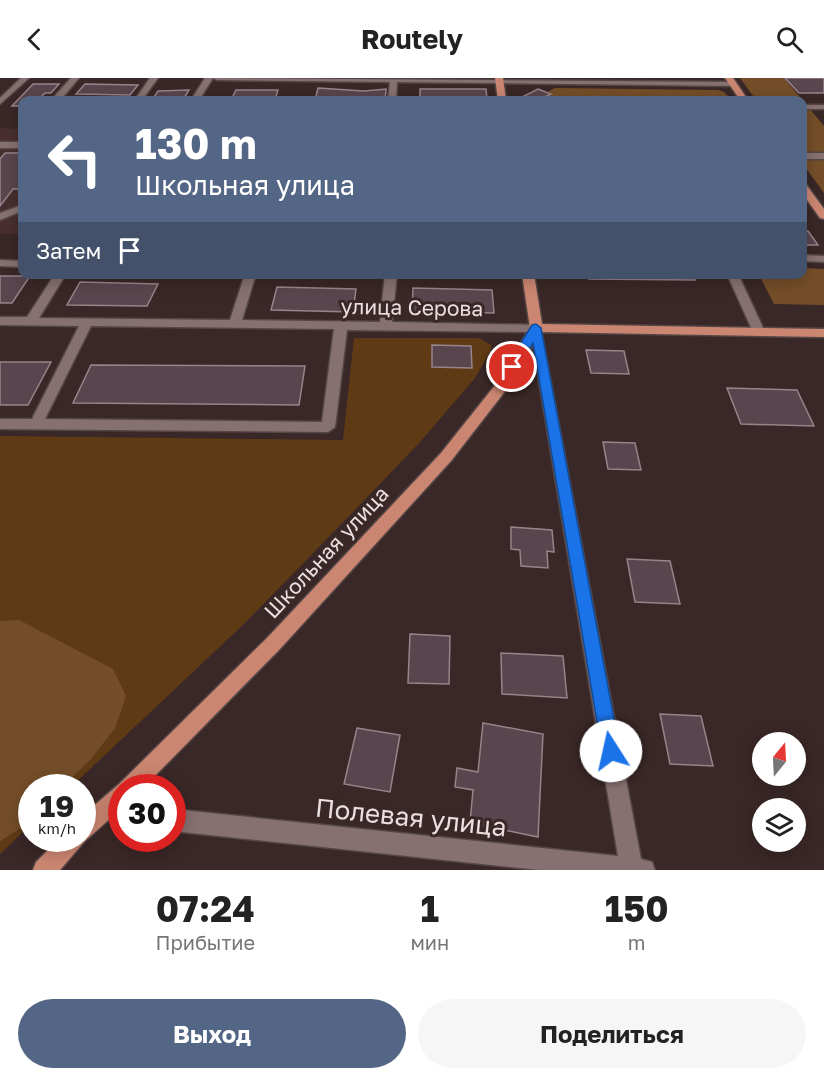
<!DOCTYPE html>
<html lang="ru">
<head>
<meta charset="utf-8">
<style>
  body { margin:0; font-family:"Golos Text",sans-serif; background:#f6f6f6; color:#222; height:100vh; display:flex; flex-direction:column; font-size:22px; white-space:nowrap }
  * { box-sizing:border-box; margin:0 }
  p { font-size:20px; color:#767676 }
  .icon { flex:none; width:33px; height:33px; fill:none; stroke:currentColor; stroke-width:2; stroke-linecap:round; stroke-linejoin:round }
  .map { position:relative; height:792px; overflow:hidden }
  .sheet { display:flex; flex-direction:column; background:#fff; flex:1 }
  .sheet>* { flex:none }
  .guide { position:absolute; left:18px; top:18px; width:789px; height:183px; border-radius:12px; box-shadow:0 3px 15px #0003; background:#546685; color:#fff; overflow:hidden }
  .needle { width:39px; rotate:18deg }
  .controls { position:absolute; left:752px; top:654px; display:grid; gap:12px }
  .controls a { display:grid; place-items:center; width:54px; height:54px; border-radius:50%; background:#fff; box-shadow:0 3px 15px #0003; font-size:30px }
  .speed { position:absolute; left:18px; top:696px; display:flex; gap:12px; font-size:30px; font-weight:700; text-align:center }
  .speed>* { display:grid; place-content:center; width:78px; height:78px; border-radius:50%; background:#fff; box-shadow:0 3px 15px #0003; line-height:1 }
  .speed small { font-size:15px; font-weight:400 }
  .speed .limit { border:9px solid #d22; background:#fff; color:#111 }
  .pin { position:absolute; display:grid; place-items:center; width:51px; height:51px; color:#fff; margin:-26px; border:3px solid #fff; border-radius:50%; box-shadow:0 2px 6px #0007 }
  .me { position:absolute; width:66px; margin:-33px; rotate:350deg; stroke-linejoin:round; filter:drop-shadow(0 0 4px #0008) }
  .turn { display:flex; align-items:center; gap:21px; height:126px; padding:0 18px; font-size:27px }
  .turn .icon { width:78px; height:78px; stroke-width:2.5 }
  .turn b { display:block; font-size:42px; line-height:51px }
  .then { display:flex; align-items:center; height:57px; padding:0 18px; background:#0003; gap:12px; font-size:22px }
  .eta { display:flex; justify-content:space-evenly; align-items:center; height:102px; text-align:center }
  .eta b { font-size:36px; font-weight:700; line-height:42px }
  .action { display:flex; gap:12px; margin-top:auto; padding:12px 18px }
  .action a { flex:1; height:69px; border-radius:36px; background:#546685; color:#fff; font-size:24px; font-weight:700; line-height:69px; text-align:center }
  .action a+a { background:#f6f6f6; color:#222 }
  header { display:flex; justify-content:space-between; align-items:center; height:78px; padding:0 18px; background:#fff; font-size:27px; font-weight:700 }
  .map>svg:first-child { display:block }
</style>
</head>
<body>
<header><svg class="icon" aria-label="back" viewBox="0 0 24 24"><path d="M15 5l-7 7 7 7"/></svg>Routely<svg class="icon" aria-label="search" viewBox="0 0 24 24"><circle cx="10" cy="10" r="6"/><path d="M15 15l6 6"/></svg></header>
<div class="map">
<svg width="824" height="792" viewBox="0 0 824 792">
  <rect width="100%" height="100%" fill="#3a2727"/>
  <!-- built -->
  <path fill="#482e2f" d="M0 50 22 51V156H0Z"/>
  <!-- green -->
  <path fill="#5f3b15" d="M354 260H479L491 267V272L475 300 421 363 356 431 245 545 71 709 32 710 31 746 0 776V358L343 362Z"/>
  <!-- forest -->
  <g fill="#744e28">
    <path d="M740 0H784L824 48V115L803 86 802 22H756Z"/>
    <path d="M555 10 718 12 724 14 732 22H517L527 19 543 21 549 13Z"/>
    <path d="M803 190 824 191V227L774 226 759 197 802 196Z"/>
    <path d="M19 542 113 591 126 618 115 650 91 681 62 709 32 710 31 739 19 751 0 763V543Z"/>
  </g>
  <!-- building -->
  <g fill="#59454d" stroke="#98838a" stroke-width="1.5">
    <path d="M785 0H824V15H799Z"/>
    <path d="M33 6H59L51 15H45L38 22H22V28H12Z"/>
    <path d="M85 6 138 7 130 17 76 16Z"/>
    <path d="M318 10 364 13 386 11 385 22H315Z"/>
    <path d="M420 11H486L487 22 420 21Z"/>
    <path d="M538 11 551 16 538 22 524 18Z"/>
    <path d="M189 12 183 22H152L158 13Z"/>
    <path d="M236 12H278L275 22H231Z"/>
    <path d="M5 75H22V111H13L0 128V81Z"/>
    <path d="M802 153H808L818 167H802Z"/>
    <path d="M588 196H693L695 202 589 201Z"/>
    <path d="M0 198H30L12 225H0Z"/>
    <path d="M80 204 158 206 147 228 67 227Z"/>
    <path d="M277 209 356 211 353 234 271 232Z"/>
    <path d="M413 210 492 212 494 235 412 233Z"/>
    <path d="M432 267 471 268 472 290 432 289Z"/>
    <path d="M586 272 624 273 629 296 591 295Z"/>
    <path d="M0 284H51L28 327H0Z"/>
    <path d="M91 287 305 288 299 327 73 325Z"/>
    <path d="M727 310 797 312 814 348 741 346Z"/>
    <path d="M603 364 635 365 641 392 608 391Z"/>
    <path d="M511 449 552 452 554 474 547 473 548 490 521 488 520 472 511 471Z"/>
    <path d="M627 481 670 483 680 526 635 524Z"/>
    <path d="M410 556 450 558 449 606 408 605Z"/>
    <path d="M501 575 563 578 567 620 502 616Z"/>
    <path d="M660 636 701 638 713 688 670 686Z"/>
    <path d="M483 645 543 656 538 759 470 745 473 712 455 709 457 690 478 694Z"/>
    <path d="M357 650 400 657 390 714 344 706Z"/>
  </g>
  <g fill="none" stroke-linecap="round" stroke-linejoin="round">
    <defs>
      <g id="minor">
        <path d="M21 0H29L0 26V20Z"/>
        <path d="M71 0H79L63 19 136 20 150 0H158L142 22H54V19Z"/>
        <path d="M205 0H213L199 22H191Z"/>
        <path d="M213 0 733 4 737 6 733 8 397 4 396 22H388L390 4 217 2Z"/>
        <rect x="802" y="27" width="22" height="4"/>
        <rect x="0" y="64" width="22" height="6"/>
        <rect x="802" y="75" width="22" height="6"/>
        <path d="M22 127V133L0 142V135Z"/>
        <path d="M802 177 824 178V184L802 183Z"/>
        <path d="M0 182 22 183V189L0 188Z"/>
        <path d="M55 196H66L39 240 230 242 245 196H256L242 242 380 244 385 196H397L392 244 540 247 641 781 652 784 655 792H539L172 753V731L618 778 531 254 347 252 335 349 328 354 0 351V341H32L79 248 0 247V239H27ZM91 248 334 251 322 344 45 341Z"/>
        <path d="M727 196H738L765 254 763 257 759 258 753 254Z"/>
      </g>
      <g id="major">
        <path d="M495 0H503L506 22H498Z"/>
        <path d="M725 0H733L748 22H740Z"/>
        <path d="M802 104 805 105 824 131V141L820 140 802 115Z"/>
        <path d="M522 196H534L542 246 824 251V259L540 254 506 312 451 383 279 572 143 710H122V730L85 763 60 792H33L36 784 60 760H82V738L119 706 267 560 441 375 496 306 530 250Z"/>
      </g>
    </defs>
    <!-- minor casing -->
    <use href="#minor" stroke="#554646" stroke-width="3"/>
    <!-- major casing -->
    <use href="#major" stroke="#554646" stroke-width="3"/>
    <!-- path -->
    <path stroke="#716060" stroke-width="2" stroke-dasharray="1.5 2" stroke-linecap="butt" d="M517 19 527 22"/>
    <!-- minor -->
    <use href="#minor" fill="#877071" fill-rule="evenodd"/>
    <!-- major -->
    <use href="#major" fill="#cb8671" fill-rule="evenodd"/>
  </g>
  <!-- route -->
  <path fill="#1a73e8" stroke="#114b97" stroke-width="1.5" d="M536 246 541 250 620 673 617 679 611 682 604 679 602 673 533 265 516 292H508L506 289 532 247Z"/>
  <g text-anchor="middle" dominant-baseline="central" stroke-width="6" stroke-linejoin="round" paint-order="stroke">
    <!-- street labels -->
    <g font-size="21" fill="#ecdfdf" stroke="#3a2727">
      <text transform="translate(412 229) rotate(1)">улица Серова</text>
      <text transform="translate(326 474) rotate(-47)">Школьная улица</text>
    </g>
    <!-- near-street labels -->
    <g font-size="26" fill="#ecdfdf" stroke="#3a2727">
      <text transform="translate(411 739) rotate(6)">Полевая улица</text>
    </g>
  </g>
</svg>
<div class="controls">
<a><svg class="needle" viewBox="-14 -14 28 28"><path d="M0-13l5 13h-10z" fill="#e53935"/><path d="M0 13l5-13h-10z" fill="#767676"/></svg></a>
<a><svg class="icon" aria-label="layers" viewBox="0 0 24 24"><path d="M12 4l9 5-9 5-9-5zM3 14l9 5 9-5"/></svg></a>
</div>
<div class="speed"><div>19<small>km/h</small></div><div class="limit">30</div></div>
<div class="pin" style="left:512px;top:289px;background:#d93025"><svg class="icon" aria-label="arrive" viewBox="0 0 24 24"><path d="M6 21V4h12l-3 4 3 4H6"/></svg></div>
<svg class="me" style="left:611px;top:673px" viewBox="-20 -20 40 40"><circle r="19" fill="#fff"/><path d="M0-13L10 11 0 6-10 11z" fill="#1a73e8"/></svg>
<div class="guide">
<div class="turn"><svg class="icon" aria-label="left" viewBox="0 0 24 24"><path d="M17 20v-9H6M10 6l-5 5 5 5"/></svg><div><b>130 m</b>Школьная улица</div></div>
<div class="then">Затем<svg class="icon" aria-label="arrive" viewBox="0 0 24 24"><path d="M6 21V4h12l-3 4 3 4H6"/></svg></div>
</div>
</div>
<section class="sheet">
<div class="eta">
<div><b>07:24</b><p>Прибытие</p></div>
<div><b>1</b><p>мин</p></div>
<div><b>150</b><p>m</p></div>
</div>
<div class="action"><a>Выход</a><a>Поделиться</a></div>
</section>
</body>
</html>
